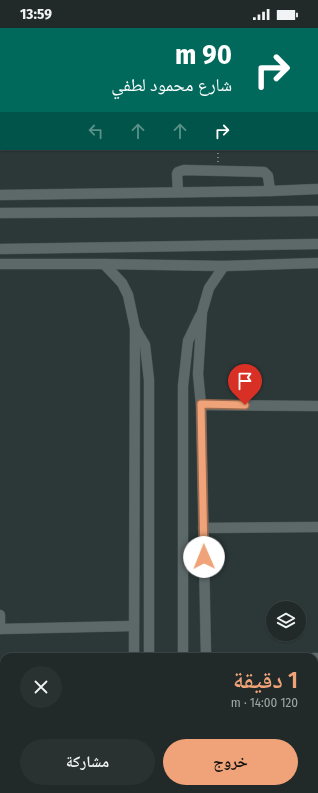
<!DOCTYPE html>
<html lang="ar">
<head>
<meta charset="utf-8">
<style>
  body { margin:0; font-family:"Fira Sans Condensed","Noto Naskh Arabic",sans-serif; background:#293131; color:#f1f3f6; direction:rtl; height:100vh; display:flex; flex-direction:column; font-size:15px; white-space:nowrap }
  * { box-sizing:border-box; margin:0 }
  p { font-size:13px; color:#a2a6a8 }
  .icon { flex:none; width:22px; height:22px; fill:none; stroke:currentColor; stroke-width:2; stroke-linecap:round; stroke-linejoin:round }
  .map { position:relative; flex:1; overflow:hidden; direction:ltr }
  .drawer { position:absolute; left:0px; top:625px; width:318px; height:140px; display:flex; flex-direction:column; background:#212929; border-radius:12px 12px 0 0; box-shadow:0 1px 3px #0004,0 0 0 1px #3e4546; direction:rtl }
  .drawer>* { flex:none }
  .guide { position:absolute; left:0px; top:0px; width:318px; height:122px; box-shadow:0 1px 3px #0004,0 0 0 1px #3e4546; direction:rtl; background:#00695c; color:#fff; overflow:hidden }
  .buttons { position:absolute; left:266px; top:573px; display:grid; gap:8px }
  .buttons a { display:grid; place-items:center; width:40px; height:40px; border-radius:50%; background:#212929; box-shadow:0 1px 3px #0004,0 0 0 1px #3e4546; font-size:20px }
  .pin { position:absolute; display:grid; place-items:center; width:34px; height:34px; color:#fff; margin:-41px -17px; border-radius:50% 50% 50% 0; rotate:-45deg; box-shadow:0 0 4px #0007 }
  .pin .icon { rotate:45deg }
  .me { position:absolute; width:44px; margin:-22px; rotate:359deg; stroke-linejoin:round; filter:drop-shadow(0 0 3px #0008) }
  .turn { display:flex; align-items:center; gap:14px; height:84px; padding:0 20px; font-size:18px }
  .turn .icon { width:52px; height:52px; stroke-width:2.5 }
  .turn b { display:block; font-size:28px; line-height:34px }
  .lanes { display:flex; align-items:center; height:38px; padding:0 20px; background:#0003; justify-content:center; gap:20px; direction:ltr }
  .lanes .off { opacity:.35 }
  .round { display:grid; place-items:center; flex:none; width:42px; height:42px; border-radius:21px; background:#293131 }
  .head { display:flex; align-items:center; justify-content:space-between; height:68px; padding:0 20px }
  h1 { font-size:24px; font-weight:600; line-height:30px; color:#f0a378 }
  .cta { display:flex; gap:8px; margin-top:auto; padding:8px 20px }
  .cta a { flex:1; height:46px; border-radius:24px; background:#f0a378; color:#111; font-size:16px; font-weight:600; line-height:46px; text-align:center }
  .cta a+a { background:#293131; color:#f1f3f6 }
  .status { display:flex; justify-content:space-between; align-items:center; height:28px; padding:0 20px; background:#212929; direction:ltr }
  .status svg { height:11px; fill:currentColor }
  .map>svg:first-child { display:block }
</style>
</head>
<body>
<div class="status"><b>13:59</b><svg viewBox="0 0 49 12"><path d="M0 12V9h3v3zM5 12V6h3v6zM10 12V3h3v9zM15 12V0h3v12zM26 1h20v11H26zM47 4h2v5h-2z"/></svg></div>
<div class="map">
<svg width="318" height="765" viewBox="0 0 318 765">
  <rect width="100%" height="100%" fill="#2c3737"/>
  <g fill="none" stroke-linecap="round" stroke-linejoin="round">
    <defs>
      <g id="minor">
        <path d="M147 1 148 0"/>
        <path d="M0 25H1"/>
        <path d="M178 164 177 146 178 144 184 142 264 144 268 148 270 163"/>
        <path d="M0 167 270 163 318 161"/>
        <path d="M0 185 318 183"/>
        <path d="M0 221 318 216"/>
        <path d="M0 236H104L224 238 318 235"/>
        <path d="M104 236 122 255 128 267 135 300 134 629"/>
        <path d="M135 300 145 317 149 352V629"/>
        <path d="M201 377 318 378"/>
        <path d="M203 500 318 499"/>
        <path d="M0 587V601"/>
        <path d="M0 601 133 598"/>
        <path d="M183 629V358L188 313 200 288"/>
        <path d="M206 629 201 377 198 346 202 284 209 260 224 238"/>
        <path d="M314 630H318"/>
        <path d="M0 740H4"/>
        <path d="M0 752H4"/>
        <path d="M102 761 109 765"/>
        <path d="M135 761V765"/>
        <path d="M150 761V765"/>
        <path d="M185 761V765"/>
        <path d="M207 761V765"/>
        <path d="M313 761V765"/>
      </g>
    </defs>
    <!-- minor casing -->
    <use href="#minor" stroke="#4c5556" stroke-width="11"/>
    <!-- path -->
    <path stroke="#7a8484" stroke-width="2" stroke-dasharray="1 3" stroke-linecap="butt" d="M218 121V134"/>
    <!-- minor -->
    <use href="#minor" stroke="#5d6969" stroke-width="10"/>
  </g>
  <g fill="none" stroke-linecap="round" stroke-linejoin="round">
    <defs>
      <path id="route" d="M204 529 201 376 245 377"/>
    </defs>
    <!-- route casing -->
    <use href="#route" stroke="#9c6a4e" stroke-width="10"/>
    <!-- route -->
    <use href="#route" stroke="#f0a378" stroke-width="7"/>
  </g>
</svg>
<div class="buttons">
<a><svg class="icon" aria-label="layers" viewBox="0 0 24 24"><path d="M12 4l9 5-9 5-9-5zM3 14l9 5 9-5"/></svg></a>
</div>
<div class="pin" style="left:245px;top:377px;background:#d93025"><svg class="icon" aria-label="arrive" viewBox="0 0 24 24"><path d="M6 21V4h12l-3 4 3 4H6"/></svg></div>
<svg class="me" style="left:204px;top:529px" viewBox="-20 -20 40 40"><circle r="19" fill="#fff"/><path d="M0-13L10 11 0 6-10 11z" fill="#f0a378"/></svg>
<div class="guide">
<div class="turn"><svg class="icon" aria-label="right" viewBox="0 0 24 24"><path d="M7 20v-9h11M14 6l5 5-5 5"/></svg><div><b>90 m</b>شارع محمود لطفي</div></div>
<div class="lanes"><svg class="icon off" aria-label="left" viewBox="0 0 24 24"><path d="M17 20v-9H6M10 6l-5 5 5 5"/></svg><svg class="icon off" aria-label="ahead" viewBox="0 0 24 24"><path d="M12 20V5M6 11l6-6 6 6"/></svg><svg class="icon off" aria-label="ahead" viewBox="0 0 24 24"><path d="M12 20V5M6 11l6-6 6 6"/></svg><svg class="icon" aria-label="right" viewBox="0 0 24 24"><path d="M7 20v-9h11M14 6l5 5-5 5"/></svg></div>
</div>
<section class="drawer">
<div class="head"><div><h1>1 دقيقة</h1><p>120 m · 14:00</p></div><a class="round"><svg class="icon" aria-label="close" viewBox="0 0 24 24"><path d="M6 6l12 12M18 6L6 18"/></svg></a></div>
<div class="cta"><a>خروج</a><a>مشاركة</a></div>
</section>
</div>
</body>
</html>
